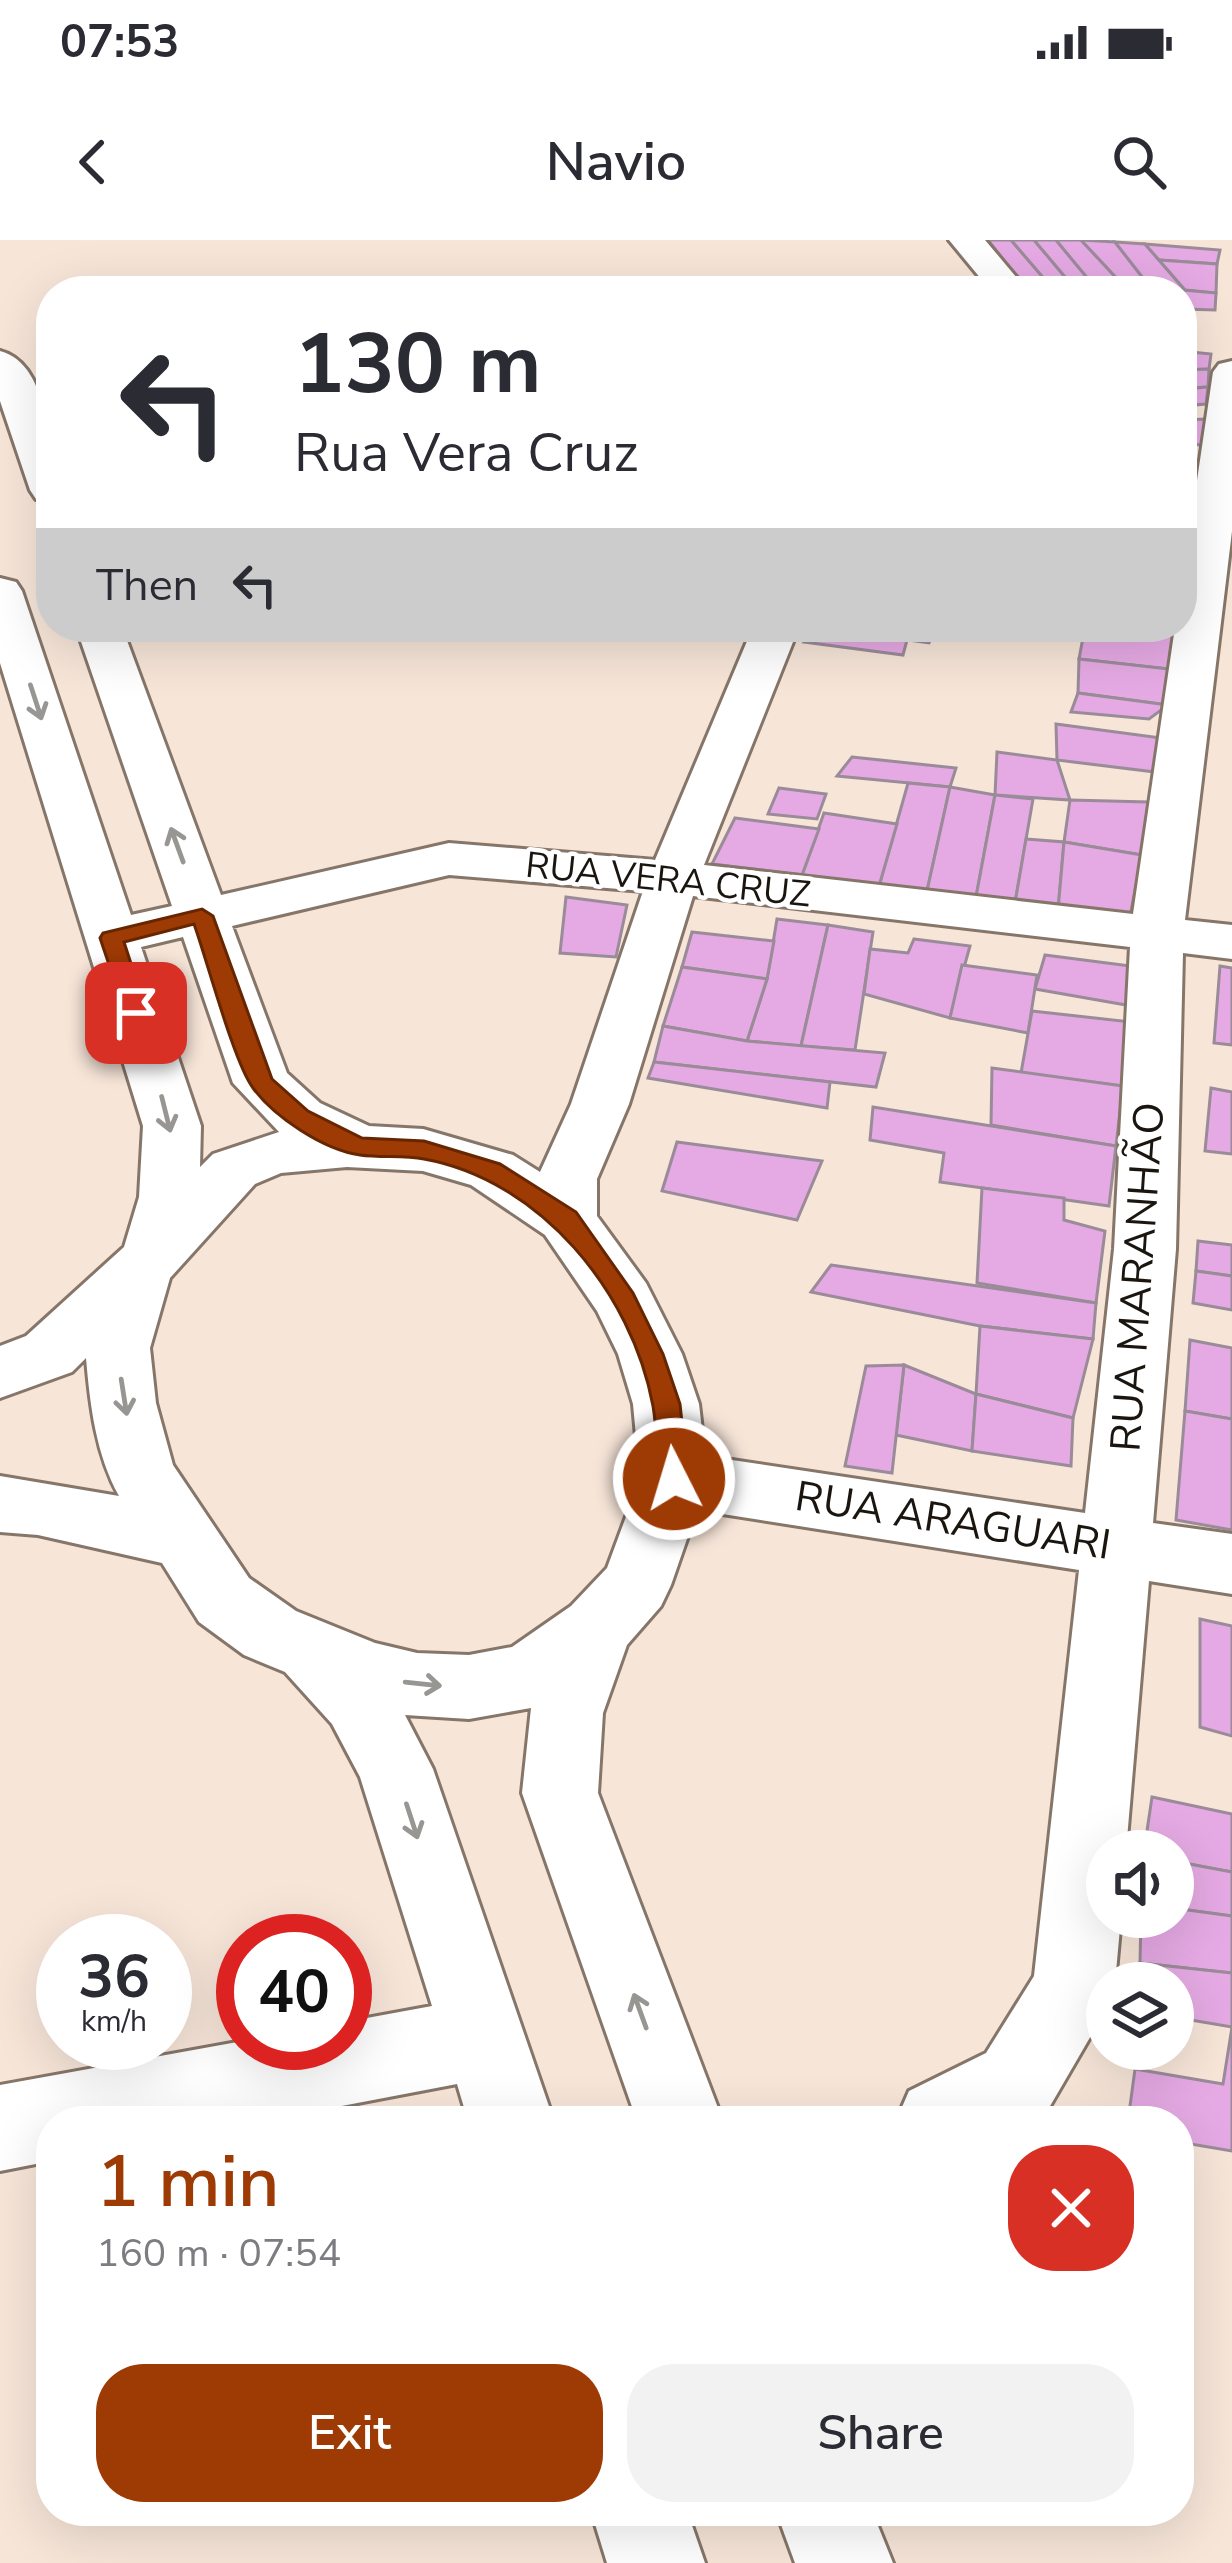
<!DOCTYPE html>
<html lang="en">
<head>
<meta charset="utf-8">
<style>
  body { margin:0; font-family:"Nunito Sans",sans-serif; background:#f2f2f3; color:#2b2b33; height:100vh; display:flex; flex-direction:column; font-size:45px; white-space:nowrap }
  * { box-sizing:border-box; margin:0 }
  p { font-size:39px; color:#7c7c81 }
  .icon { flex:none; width:66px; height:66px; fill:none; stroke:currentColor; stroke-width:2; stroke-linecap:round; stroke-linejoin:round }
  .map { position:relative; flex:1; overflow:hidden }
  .side { position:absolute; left:36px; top:1866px; width:1158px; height:420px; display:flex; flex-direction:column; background:#fff; border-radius:48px; box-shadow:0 12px 48px #0002 }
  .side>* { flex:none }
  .banner { position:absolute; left:36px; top:36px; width:1161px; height:366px; border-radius:48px; box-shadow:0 12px 48px #0002; background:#fff; color:#2b2b33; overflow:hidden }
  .buttons { position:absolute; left:1086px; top:1590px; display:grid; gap:24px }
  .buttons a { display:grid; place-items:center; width:108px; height:108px; border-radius:50%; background:#fff; box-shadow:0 12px 48px #0002; font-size:60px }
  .speed { position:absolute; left:36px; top:1674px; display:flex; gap:24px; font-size:60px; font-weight:700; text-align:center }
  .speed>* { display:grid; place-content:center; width:156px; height:156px; border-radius:50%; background:#fff; box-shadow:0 12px 48px #0002; line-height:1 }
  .speed small { font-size:30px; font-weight:400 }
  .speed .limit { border:18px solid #d22; background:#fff; color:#111 }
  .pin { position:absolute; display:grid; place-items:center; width:102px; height:102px; color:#fff; margin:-51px; border-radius:24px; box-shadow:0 6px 18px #0006 }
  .me { position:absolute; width:132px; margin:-66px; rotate:355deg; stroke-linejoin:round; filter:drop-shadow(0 0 9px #0008) }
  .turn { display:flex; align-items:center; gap:42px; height:252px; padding:0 60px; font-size:54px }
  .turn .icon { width:156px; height:156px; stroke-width:2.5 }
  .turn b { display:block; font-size:84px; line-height:102px }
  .then { display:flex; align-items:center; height:114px; padding:0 60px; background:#0003; gap:24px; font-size:45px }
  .round { display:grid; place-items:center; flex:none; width:126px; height:126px; border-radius:48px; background:#f2f2f3 }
  .summary { display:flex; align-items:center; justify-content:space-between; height:204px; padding:0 60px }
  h1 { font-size:72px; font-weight:600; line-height:90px; color:#9e3a03 }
  .action { display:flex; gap:24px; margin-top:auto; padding:24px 60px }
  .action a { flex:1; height:138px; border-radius:48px; background:#9e3a03; color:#fff; font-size:48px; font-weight:600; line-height:138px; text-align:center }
  .action a+a { background:#f2f2f3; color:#2b2b33 }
  .status { display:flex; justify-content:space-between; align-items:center; height:84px; padding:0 60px; background:#fff; direction:ltr }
  .status svg { height:33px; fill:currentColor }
  header { display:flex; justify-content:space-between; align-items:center; height:156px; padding:0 60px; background:#fff; font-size:54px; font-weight:600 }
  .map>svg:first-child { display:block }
</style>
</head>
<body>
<div class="status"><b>07:53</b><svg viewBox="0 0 49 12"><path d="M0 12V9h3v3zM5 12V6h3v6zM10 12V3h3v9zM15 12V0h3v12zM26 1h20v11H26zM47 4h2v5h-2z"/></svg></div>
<header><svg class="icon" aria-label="back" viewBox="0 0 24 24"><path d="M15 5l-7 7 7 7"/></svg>Navio<svg class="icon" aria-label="search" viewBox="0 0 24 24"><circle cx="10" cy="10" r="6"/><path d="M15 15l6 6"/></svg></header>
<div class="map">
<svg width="1232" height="2323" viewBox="0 0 1232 2323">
  <rect width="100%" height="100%" fill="#f7e5d8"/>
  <!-- building -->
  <g fill="#e5a9e3" stroke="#9a8b99" stroke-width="3">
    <path d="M988 0H1011L1047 42 1020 41Z"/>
    <path d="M1011 0H1034L1071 44 1047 42Z"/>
    <path d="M1034 0H1056L1094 46 1071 44Z"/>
    <path d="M1056 0H1081L1124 46H1094Z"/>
    <path d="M1081 0 1115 2 1150 47 1124 46Z"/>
    <path d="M1115 2 1145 4 1185 50 1150 47Z"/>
    <path d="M1145 4 1220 10 1217 24 1159 20Z"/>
    <path d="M1159 20 1217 24 1216 53 1185 50Z"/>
    <path d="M1047 42 1094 45V51H1043Z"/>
    <path d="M1150 47 1216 53 1215 70 1182 69V51H1150Z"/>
    <path d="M1182 111 1211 114 1209 129 1182 130Z"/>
    <path d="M1209 129 1208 147 1182 149V130Z"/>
    <path d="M1208 147 1206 164 1182 166V149Z"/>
    <path d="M1206 179 1205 206 1182 202V180Z"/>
    <path d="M812 387H938L929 403Z"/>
    <path d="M1085 387 1176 392 1169 429 1079 419Z"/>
    <path d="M812 389 907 400 903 415 804 402Z"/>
    <path d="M1079 419 1169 429 1168 465 1078 453Z"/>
    <path d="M1078 453 1168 465 1149 479 1071 472Z"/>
    <path d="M1056 484 1161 498 1155 532 1057 520Z"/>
    <path d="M997 512 1057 520 1070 560 995 555Z"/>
    <path d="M852 517 956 528 950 547 837 536Z"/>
    <path d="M908 543 950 547 927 651 879 646Z"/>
    <path d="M950 547 995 555 976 657 927 651Z"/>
    <path d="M779 548 826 554 817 579 768 574Z"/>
    <path d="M995 555 1033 559 1015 663 976 657Z"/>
    <path d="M1070 560 1148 562 1142 615 1064 602Z"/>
    <path d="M824 573 897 584 879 646 802 635Z"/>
    <path d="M735 578 819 589 802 635 712 624Z"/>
    <path d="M1026 599 1064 602 1058 670 1015 663Z"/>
    <path d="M1064 602 1142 615 1130 676 1058 670Z"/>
    <path d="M566 657 627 665 616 717 560 713Z"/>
    <path d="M777 679 828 685 801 806 747 801 767 739Z"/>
    <path d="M828 685 873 692 855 810 801 806Z"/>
    <path d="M692 692 774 701 767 739 682 727Z"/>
    <path d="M914 699 970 706 950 778 864 754 870 709 908 713Z"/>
    <path d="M1045 715 1138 727 1126 765 1035 749Z"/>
    <path d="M962 725 1037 735 1028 793 950 778Z"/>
    <path d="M1220 726 1232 728V805L1214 803Z"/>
    <path d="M682 727 767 739 747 801 663 786Z"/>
    <path d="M1032 771 1131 782 1123 846 1021 833Z"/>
    <path d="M663 786 747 801 885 813 876 847 654 822Z"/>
    <path d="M654 822 830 842 827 868 648 838Z"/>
    <path d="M992 828 1123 846 1116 906 991 885Z"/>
    <path d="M1211 848 1232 852V914L1205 911Z"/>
    <path d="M873 867 1116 906 1109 966 940 942 944 913 870 900Z"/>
    <path d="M677 902 822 921 797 980 662 951Z"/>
    <path d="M982 948 1064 958V980L1105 991 1096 1063 977 1043Z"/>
    <path d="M1198 1001 1232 1005V1036L1196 1031Z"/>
    <path d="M831 1025 1096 1063 1093 1099 980 1086 811 1052Z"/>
    <path d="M1196 1031 1232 1036V1070L1193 1063Z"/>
    <path d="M980 1086 1093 1099 1073 1178 976 1154Z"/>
    <path d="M1190 1100 1232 1108V1179L1185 1171Z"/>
    <path d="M904 1125 976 1154 972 1211 896 1195Z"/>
    <path d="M904 1125 892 1233 845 1226 866 1126Z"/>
    <path d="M976 1154 1073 1178 1071 1226 972 1211Z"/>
    <path d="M1185 1171 1232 1179V1290L1176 1280Z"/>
    <path d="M1200 1379 1232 1386V1496L1200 1487Z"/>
    <path d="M1152 1557 1232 1574V1632L1173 1621V1611H1144Z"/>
    <path d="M1173 1621 1232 1632V1676L1173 1668Z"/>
    <path d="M1173 1668 1232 1676V1733L1140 1723 1141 1677H1173Z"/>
    <path d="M1140 1723 1232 1733V1787L1173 1777V1743H1140Z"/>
    <path d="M1232 1787V1911L1179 1902V1881H1128L1135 1829 1223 1844Z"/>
  </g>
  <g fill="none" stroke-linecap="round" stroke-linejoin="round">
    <defs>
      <g id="minor">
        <path d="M949 0H985L1028 51H991Z"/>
        <path d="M0 111C52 124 51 220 51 262L36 259 30 250 0 161Z"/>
        <path d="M1232 121V291L1185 680 1232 685V719L1183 713 1176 1009 1153 1283 1232 1294V1354L1149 1341 1126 1611H1107V1677H1121L1115 1743H1107L1103 1775 1046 1873 1030 1881H896L909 1851 986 1813 1034 1736 1079 1330 697 1270 671 1345 661 1366 627 1405 603 1473 598 1553 723 1881H637L522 1553 531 1468 469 1479 405 1475 433 1529 554 1881H468L457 1844 263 1881H51V1921L0 1931V1845L243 1801 345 1803V1782L432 1766 360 1537 332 1484 285 1432 244 1415 199 1382 162 1323 38 1295 0 1292V1236L119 1256C96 1215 90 1165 86 1118L72 1132 0 1158V1106L26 1096 124 1007 139 957 143 886 0 423V338L16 342 22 351 131 675 172 666 76 387H122L221 655 449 603 655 620 753 387H799L704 625 1133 674 1175 387H1182V342L1213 132 1219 124ZM449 635 643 651 571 864 540 932 513 915 423 889 369 886 320 863 287 833 232 686ZM693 656 1130 707 1114 1009 1085 1273 705 1216 699 1164 682 1114 646 1043 597 976V939L629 864ZM183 697 233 843 279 892 213 914 200 927 201 886 141 707ZM347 927 423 931 471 945 545 995 597 1071 618 1114 633 1164 640 1239 607 1328 571 1366 512 1407 469 1415 417 1413 375 1403 296 1371 249 1338 173 1225 156 1163 150 1108 170 1038 255 944 281 933Z"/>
        <path d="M591 2271H687L705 2323H607Z"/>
        <path d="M776 2271H872L893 2323H795Z"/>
      </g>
    </defs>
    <!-- minor casing -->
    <use href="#minor" stroke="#86766a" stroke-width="6"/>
    <!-- minor -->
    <use href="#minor" fill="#fff" fill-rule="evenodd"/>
  </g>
  <!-- one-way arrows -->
  <defs><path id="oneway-shaft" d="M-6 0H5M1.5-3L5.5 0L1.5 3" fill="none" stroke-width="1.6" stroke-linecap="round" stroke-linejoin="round" transform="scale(3)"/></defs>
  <g stroke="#989693">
    <use href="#oneway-shaft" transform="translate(36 462) rotate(72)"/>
    <use href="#oneway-shaft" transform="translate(177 605) rotate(-110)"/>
    <use href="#oneway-shaft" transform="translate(166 874) rotate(76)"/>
    <use href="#oneway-shaft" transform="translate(124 1157) rotate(81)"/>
    <use href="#oneway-shaft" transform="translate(423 1444) rotate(6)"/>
    <use href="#oneway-shaft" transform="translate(412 1581) rotate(72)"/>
    <use href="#oneway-shaft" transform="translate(640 1771) rotate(-110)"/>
  </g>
  <!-- route -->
  <path fill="#9e3a03" stroke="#672602" stroke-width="3" d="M202 669 213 676 272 839 308 871 362 898 424 901 500 924 576 972 633 1053 663 1114 680 1164 688 1239 684 1247H664L660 1239C657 1215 657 1190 653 1166 632 1052 540 940 424 919 403 915 381 918 360 915 324 910 274 877 253 848 234 823 207 720 194 684L124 702 147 773 136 781 127 778 100 698 103 693Z"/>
  <g text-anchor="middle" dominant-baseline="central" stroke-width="9" stroke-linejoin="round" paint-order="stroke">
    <!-- far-street labels -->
    <g font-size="36" fill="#1b1510" stroke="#fff">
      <text transform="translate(668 640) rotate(6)">RUA VERA CRUZ</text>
    </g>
    <!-- street labels -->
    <g font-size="42" fill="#1b1510" stroke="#fff">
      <text transform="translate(1138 1037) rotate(-86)">RUA MARANHÃO</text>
      <text transform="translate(953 1281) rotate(9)">RUA ARAGUARI</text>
    </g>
  </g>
</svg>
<div class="buttons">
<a><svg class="icon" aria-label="sound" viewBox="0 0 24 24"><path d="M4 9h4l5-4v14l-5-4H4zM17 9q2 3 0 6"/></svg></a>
<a><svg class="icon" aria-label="layers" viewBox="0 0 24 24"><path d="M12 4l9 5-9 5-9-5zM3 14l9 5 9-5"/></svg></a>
</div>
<div class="speed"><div>36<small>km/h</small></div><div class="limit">40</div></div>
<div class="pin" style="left:136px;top:773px;background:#d93025"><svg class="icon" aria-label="arrive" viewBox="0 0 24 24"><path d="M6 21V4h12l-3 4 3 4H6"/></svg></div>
<svg class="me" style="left:674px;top:1239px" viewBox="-20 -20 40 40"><circle r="17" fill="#9e3a03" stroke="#fff" stroke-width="3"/><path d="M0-11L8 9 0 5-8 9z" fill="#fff"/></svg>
<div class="banner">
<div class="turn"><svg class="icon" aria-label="left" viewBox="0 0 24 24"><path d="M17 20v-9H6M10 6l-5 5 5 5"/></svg><div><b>130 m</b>Rua Vera Cruz</div></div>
<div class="then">Then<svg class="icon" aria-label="left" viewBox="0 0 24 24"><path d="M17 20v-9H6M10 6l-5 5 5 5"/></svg></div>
</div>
<section class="side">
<div class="summary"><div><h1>1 min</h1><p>160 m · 07:54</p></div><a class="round" style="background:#d93025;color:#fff"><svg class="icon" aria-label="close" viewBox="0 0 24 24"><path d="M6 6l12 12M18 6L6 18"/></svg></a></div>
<div class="action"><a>Exit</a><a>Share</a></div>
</section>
</div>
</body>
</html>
